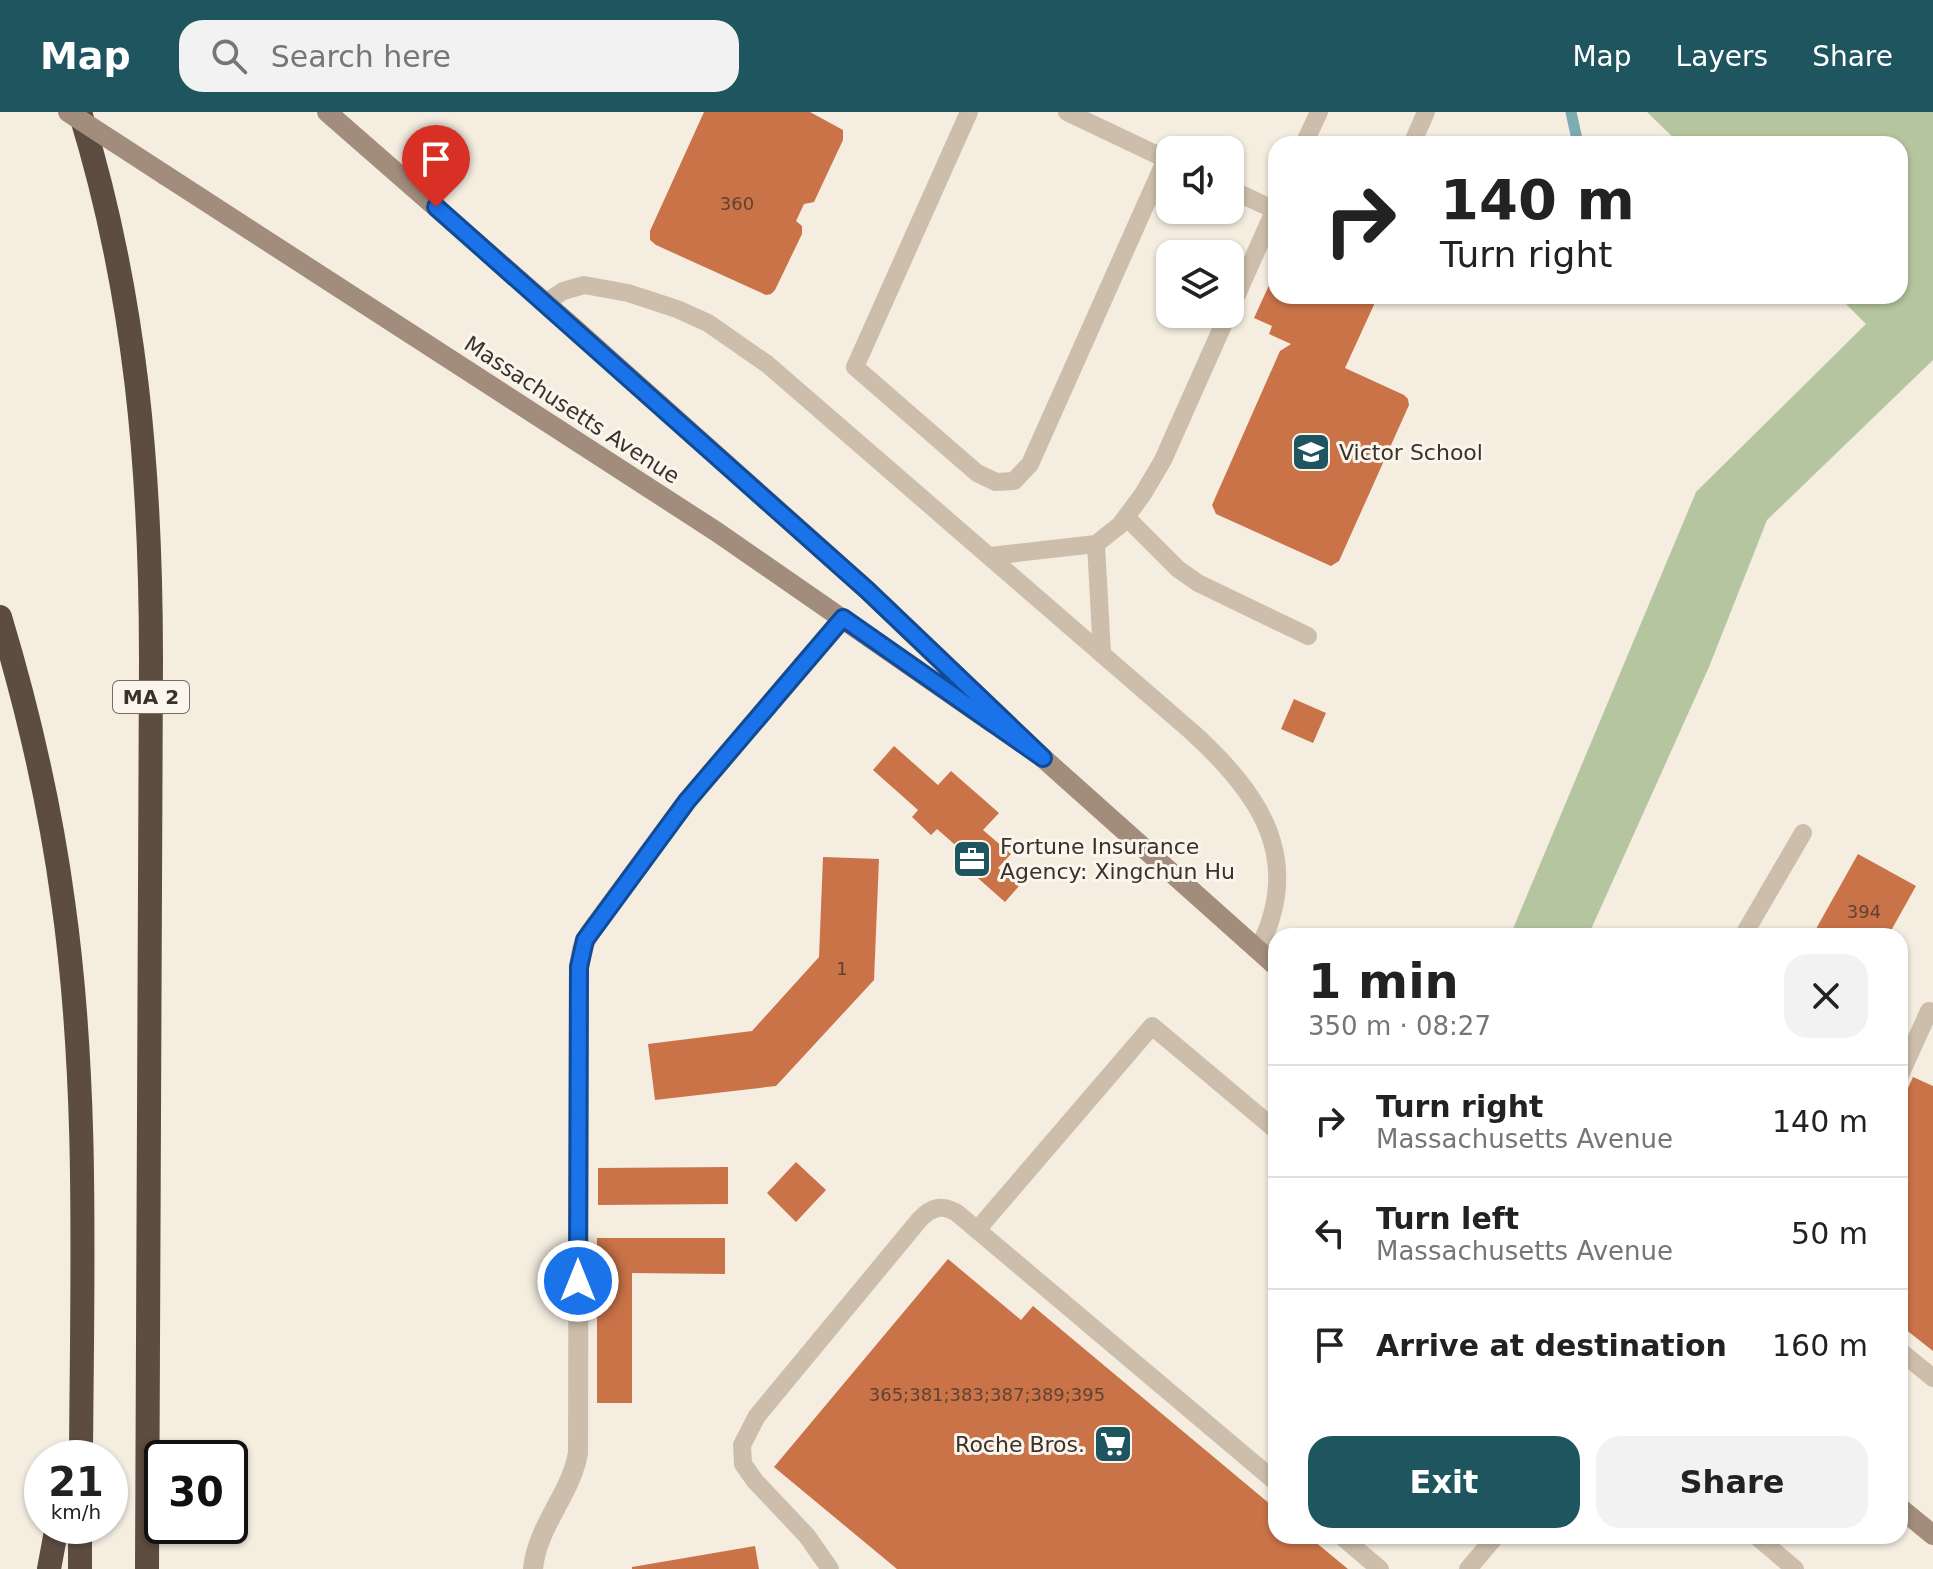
<!DOCTYPE html>
<html lang="en">
<head>
<meta charset="utf-8">
<style>
  body { margin:0; font-family:"DejaVu Sans",sans-serif; background:#f2f2f2; color:#222; height:100vh; display:flex; flex-direction:column; font-size:30px; white-space:nowrap }
  * { box-sizing:border-box; margin:0 }
  p { font-size:26px; color:#767676 }
  .icon { flex:none; width:44px; height:44px; fill:none; stroke:currentColor; stroke-width:2; stroke-linecap:round; stroke-linejoin:round }
  .map { position:relative; flex:1; overflow:hidden }
  .sheet { position:absolute; left:1268px; top:816px; width:640px; height:616px; display:flex; flex-direction:column; background:#fff; border-radius:24px; box-shadow:0 2px 6px #0004 }
  .sheet>* { flex:none }
  .guide { position:absolute; left:1268px; top:24px; width:640px; height:168px; border-radius:24px; box-shadow:0 2px 6px #0004; background:#fff; color:#222; overflow:hidden }
  .buttons { position:absolute; left:1156px; top:24px; display:grid; gap:16px }
  .buttons a { display:grid; place-items:center; width:88px; height:88px; border-radius:16px; background:#fff; box-shadow:0 2px 6px #0004; font-size:40px }
  .speed { position:absolute; left:24px; top:1328px; display:flex; gap:16px; font-size:40px; font-weight:700; text-align:center }
  .speed>* { display:grid; place-content:center; width:104px; height:104px; border-radius:50%; background:#fff; box-shadow:0 2px 6px #0004; line-height:1 }
  .speed small { font-size:20px; font-weight:400 }
  .speed .limit { border:4px solid #111; border-radius:12px; background:#fff; color:#111 }
  .pin { position:absolute; display:grid; place-items:center; width:68px; height:68px; color:#fff; margin:-82px -34px; border-radius:50% 50% 50% 0; rotate:-45deg; box-shadow:0 0 8px #0007 }
  .pin .icon { rotate:45deg }
  .me { position:absolute; width:88px; margin:-44px; rotate:0deg; stroke-linejoin:round; filter:drop-shadow(0 0 6px #0008) }
  .turn { display:flex; align-items:center; gap:28px; height:168px; padding:0 40px; font-size:36px }
  .turn .icon { width:104px; height:104px; stroke-width:2.5 }
  .turn b { display:block; font-size:56px; line-height:68px }
  .round { display:grid; place-items:center; flex:none; width:84px; height:84px; border-radius:24px; background:#f2f2f2 }
  .headline { display:flex; align-items:center; justify-content:space-between; height:136px; padding:0 40px }
  h1 { font-size:48px; font-weight:600; line-height:60px }
  .action { display:flex; gap:16px; margin-top:auto; padding:16px 40px }
  .action a { flex:1; height:92px; border-radius:24px; background:#1e555f; color:#fff; font-size:32px; font-weight:600; line-height:92px; text-align:center }
  .action a+a { background:#f2f2f2; color:#222 }
  ul { padding:0; list-style:none }
  li { display:flex; align-items:center; gap:24px; height:112px; padding:0 40px; border-top:2px solid #e0e0e0 }
  li div { flex:1 }
  li b { display:block; font-size:30px }
  li em { font-style:normal }
  header { display:flex; align-items:center; gap:48px; box-sizing:border-box; height:112px; padding:0 40px; background:#1e555f; color:#fff }
  header strong { font-size:38px }
  nav { display:flex; gap:44px; margin-inline-start:auto; font-size:28px }
  .search { width:560px; height:72px; background:#f2f2f2; display:flex; align-items:center; gap:20px; box-sizing:border-box; padding:0 28px; border-radius:24px; color:#767676; font-size:30px }
  .map>svg:first-child { display:block }
</style>
</head>
<body>
<header>
<strong>Map</strong>
<div class="search"><svg class="icon" aria-label="search" viewBox="0 0 24 24"><circle cx="10" cy="10" r="6"/><path d="M15 15l6 6"/></svg>Search here</div>
<nav><a>Map</a><a>Layers</a><a>Share</a></nav>
</header>
<div class="map">
<svg width="1933" height="1457" viewBox="0 0 1933 1457">
  <rect width="100%" height="100%" fill="#f4ede0"/>
  <!-- green -->
  <path fill="#b5c59f" d="M1647 0H1933V248L1767 408 1709 555 1588 824H1510L1696 380 1866 212 1838 184H1900V32H1680Z"/>
  <g fill="none" stroke-linecap="round" stroke-linejoin="round">
    <!-- stream -->
    <path stroke="#7eacb3" stroke-width="11" d="M1571 0 1578 32"/>
  </g>
  <!-- building -->
  <g fill="#ca7348">
    <path d="M704 0H810L843 18V28L814 90 804 92 796 109 802 114V122L775 178 771 182 766 183 656 133 650 128V119Z"/>
    <path d="M1276 158V184H1378L1345 256 1404 283 1408 287 1409 293 1339 449 1331 454 1216 402 1212 393 1280 239 1291 232 1269 222 1272 214 1254 206Z"/>
    <path d="M1294 587 1326 601 1313 631 1281 617Z"/>
    <path d="M894 634 938 673 951 659 999 701 983 718 1011 742 998 756 1019 774 1005 790 954 745 961 738 937 717 931 723 912 705 918 698 873 658Z"/>
    <path d="M1858 742 1916 774 1888 824H1812Z"/>
    <path d="M823 745 879 747 874 868 776 974 655 988 648 932 752 919 819 845Z"/>
    <path d="M1913 965 1933 974V1239L1900 1213V994Z"/>
    <path d="M796 1050 826 1078 796 1110 767 1081Z"/>
    <path d="M728 1055V1092L598 1093V1056Z"/>
    <path d="M597 1126H725V1162L632 1161V1291H597Z"/>
    <path d="M948 1147 1021 1208 1033 1194 1276 1397V1424H1308L1348 1457H897L774 1355Z"/>
    <path d="M755 1434 759 1457H632V1455Z"/>
  </g>
  <g fill="none" stroke-linecap="round" stroke-linejoin="round">
    <!-- lane -->
    <g stroke="#cdbeab" stroke-width="18">
      <path d="M969 0 855 255 977 361 996 370 1014 369 1030 352 1166 47"/>
      <path d="M1067 0 1170 49"/>
      <path d="M1304 32 1319 0"/>
      <path d="M1412 32 1426 0"/>
      <path d="M1230 77 1275 98"/>
      <path d="M545 191 563 179 584 173 628 181 677 197 708 211 767 252 1192 620C1260 682 1305 747 1258 838"/>
      <path d="M1230 198 1276 95"/>
      <path d="M1126 405 1178 457 1198 471 1308 524"/>
      <path d="M1096 432 1102 542"/>
      <path d="M990 444 1096 432 1120 413 1143 382 1163 348 1228 202"/>
      <path d="M1743 824 1803 721"/>
      <path d="M1900 963 1929 899 1933 901"/>
      <path d="M977 1118 1152 914 1276 1018"/>
      <path d="M1900 1239 1933 1266"/>
      <path d="M1341 1424 1380 1457"/>
      <path d="M1756 1424 1795 1457"/>
      <path d="M830 1457 807 1424 755 1369 743 1352 742 1333 757 1304 920 1107C932 1095 942 1092 957 1101L1276 1370"/>
      <path d="M1468 1457 1496 1424"/>
    </g>
    <!-- street -->
    <path stroke="#cdbeab" stroke-width="20" d="M533 1457C537 1414 571 1382 578 1341L579 855 582 837 590 820 687 689 843 506"/>
    <!-- secondary -->
    <g stroke="#a28d7c" stroke-width="20">
      <path d="M327 0 574 216 867 478 1043 646 1276 854"/>
      <path d="M165 63 717 420 994 612"/>
      <path d="M1900 1396 1933 1423"/>
    </g>
    <!-- highway -->
    <g stroke="#5c4c41" stroke-width="24">
      <path d="M80 0C136 182 151 359 151 548L147 1457"/>
      <path d="M0 505C28 598 50 693 63 789 89 972 82 1161 81 1346"/>
      <path d="M49 1457 57 1414"/>
      <path d="M80 1457V1414"/>
    </g>
    <!-- secondary-bridge -->
    <path stroke="#a28d7c" stroke-width="20" d="M68 0 165 63"/>
  </g>
  <g fill="none" stroke-linecap="round" stroke-linejoin="round">
    <defs>
      <path id="route" d="M436 95 867 478 1043 646 843 506 687 689 585 828 579 855 578 1169"/>
    </defs>
    <!-- route casing -->
    <use href="#route" stroke="#114b97" stroke-width="20"/>
    <!-- route -->
    <use href="#route" stroke="#1a73e8" stroke-width="14"/>
  </g>
  <!-- icons -->
  <defs>
    <symbol id="school-square" viewBox="-11 -11 22 22"><rect x="-9" y="-9" width="18" height="18" rx="4" fill="#1e555f" stroke="#fbf6ed"/><path d="M0-5L7-2L0 1L-7-2ZM-4 1L0 2.5L4 1V4Q0 6-4 4Z" fill="#fff"/></symbol>
    <symbol id="office-square" viewBox="-11 -11 22 22"><rect x="-9" y="-9" width="18" height="18" rx="4" fill="#1e555f" stroke="#fbf6ed"/><path d="M-6-3h4V-5.5h4V-3h4V5H-6ZM-1-4.5V-3h2v-1.5ZM-6 0V1H6V0Z" fill="#fff"/></symbol>
    <symbol id="supermarket-square" viewBox="-11 -11 22 22"><rect x="-9" y="-9" width="18" height="18" rx="4" fill="#1e555f" stroke="#fbf6ed"/><path d="M-6-5.5h2.5l.6 2H6L4.5 2H-2.5L-4.4-4H-6ZM-1.5 3.2a1.3 1.3 0 1 0 .1 0ZM3 3.2a1.3 1.3 0 1 0 .1 0Z" fill="#fff"/></symbol>
  </defs>
  <g fill-rule="evenodd">
    <use href="#school-square" x="1289" y="318" width="44" height="44"/>
    <use href="#office-square" x="950" y="725" width="44" height="44"/>
    <use href="#supermarket-square" x="1091" y="1310" width="44" height="44"/>
  </g>
  <g text-anchor="middle" dominant-baseline="central" stroke-width="6" stroke-linejoin="round" paint-order="stroke">
    <!-- number labels -->
    <g font-size="18" fill="#5f4232">
      <text x="737" y="91">360</text>
      <text x="1864" y="799">394</text>
      <text x="842" y="856">1</text>
      <text x="987" y="1282">365;381;383;387;389;395</text>
    </g>
    <!-- shield labels -->
    <rect fill="#fbf6ed" stroke="#756c64" stroke-width="2" x="113" y="569" width="76" height="32" rx="6"/>
    <g font-size="20" font-weight="bold" fill="#3b312a">
      <text x="151" y="585">MA 2</text>
    </g>
    <!-- street labels -->
    <g font-size="22" fill="#3b312a" stroke="#fbf6ed">
      <text transform="translate(572 298) rotate(33)">Massachusetts Avenue</text>
    </g>
    <!-- poi labels -->
    <g font-size="22" fill="#3b312a" stroke="#fbf6ed" text-anchor="start">
      <text x="1339" y="340">Victor School</text>
      <text x="1000" y="734">Fortune Insurance<tspan x="1000" dy="25">Agency: Xingchun Hu</tspan></text>
      <text x="1085" y="1332" text-anchor="end">Roche Bros.</text>
    </g>
  </g>
</svg>
<div class="buttons">
<a><svg class="icon" aria-label="sound" viewBox="0 0 24 24"><path d="M4 9h4l5-4v14l-5-4H4zM17 9q2 3 0 6"/></svg></a>
<a><svg class="icon" aria-label="layers" viewBox="0 0 24 24"><path d="M12 4l9 5-9 5-9-5zM3 14l9 5 9-5"/></svg></a>
</div>
<div class="speed"><div>21<small>km/h</small></div><div class="limit">30</div></div>
<div class="pin" style="left:436px;top:95px;background:#d93025"><svg class="icon" aria-label="arrive" viewBox="0 0 24 24"><path d="M6 21V4h12l-3 4 3 4H6"/></svg></div>
<svg class="me" style="left:578px;top:1169px" viewBox="-20 -20 40 40"><circle r="17" fill="#1a73e8" stroke="#fff" stroke-width="3"/><path d="M0-11L8 9 0 5-8 9z" fill="#fff"/></svg>
<div class="guide">
<div class="turn"><svg class="icon" aria-label="right" viewBox="0 0 24 24"><path d="M7 20v-9h11M14 6l5 5-5 5"/></svg><div><b>140 m</b>Turn right</div></div>
</div>
<section class="sheet">
<div class="headline"><div><h1>1 min</h1><p>350 m · 08:27</p></div><a class="round"><svg class="icon" aria-label="close" viewBox="0 0 24 24"><path d="M6 6l12 12M18 6L6 18"/></svg></a></div>
<ul>
<li><svg class="icon" aria-label="right" viewBox="0 0 24 24"><path d="M7 20v-9h11M14 6l5 5-5 5"/></svg><div><b>Turn right</b><p>Massachusetts Avenue</p></div><em>140 m</em></li>
<li><svg class="icon" aria-label="left" viewBox="0 0 24 24"><path d="M17 20v-9H6M10 6l-5 5 5 5"/></svg><div><b>Turn left</b><p>Massachusetts Avenue</p></div><em>50 m</em></li>
<li><svg class="icon" aria-label="arrive" viewBox="0 0 24 24"><path d="M6 21V4h12l-3 4 3 4H6"/></svg><div><b>Arrive at destination</b></div><em>160 m</em></li>
</ul>
<div class="action"><a>Exit</a><a>Share</a></div>
</section>
</div>
</body>
</html>
